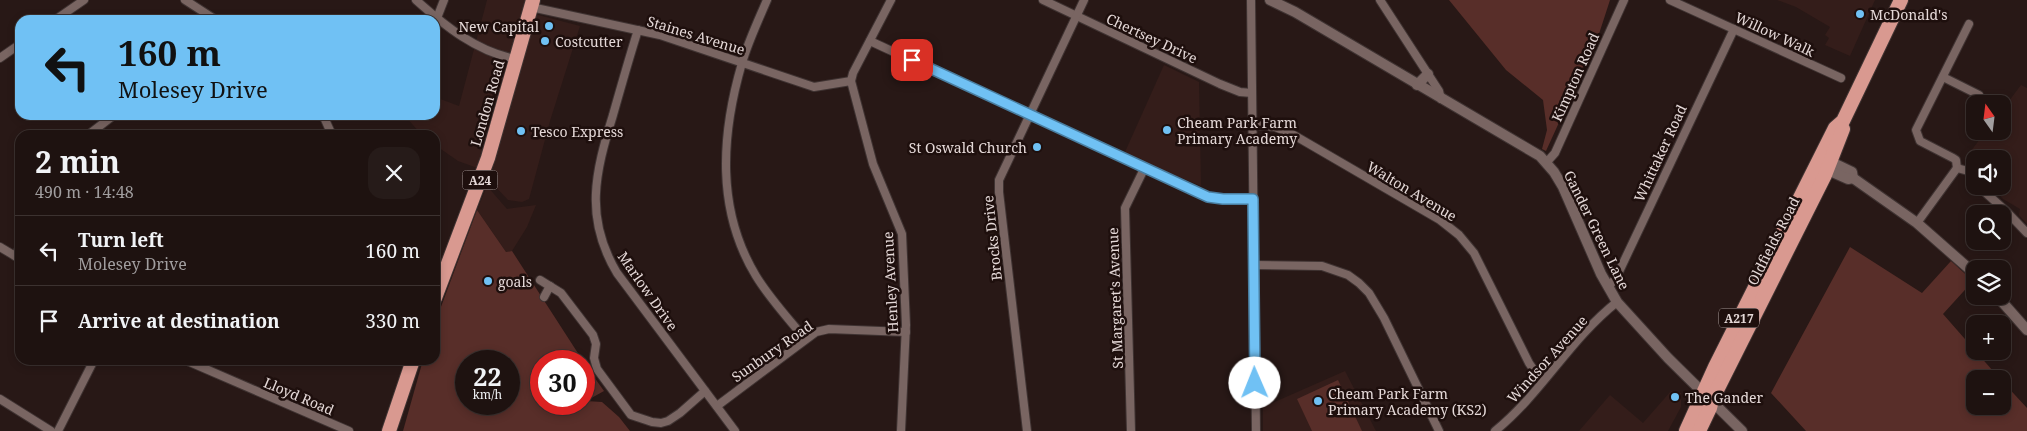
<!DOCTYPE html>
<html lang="en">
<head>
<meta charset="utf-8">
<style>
  body { margin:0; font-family:"Noto Serif",serif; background:#261b19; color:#f1f3f6; height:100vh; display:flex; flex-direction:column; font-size:19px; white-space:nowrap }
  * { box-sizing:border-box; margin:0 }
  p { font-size:16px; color:#a19e9f }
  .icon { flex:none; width:28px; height:28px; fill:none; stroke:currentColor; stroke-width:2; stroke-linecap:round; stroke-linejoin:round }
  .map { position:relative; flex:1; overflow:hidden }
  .side { position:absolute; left:15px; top:130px; width:425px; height:235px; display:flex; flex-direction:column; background:#1e1210; border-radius:15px; box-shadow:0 2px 8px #0003,0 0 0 1px #3c3230 }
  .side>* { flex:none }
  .hud { position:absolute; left:15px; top:15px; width:425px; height:105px; border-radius:15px; box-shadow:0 2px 8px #0003,0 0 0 1px #3c3230; background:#70c1f4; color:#111; overflow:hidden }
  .needle { width:32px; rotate:346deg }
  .buttons { position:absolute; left:1966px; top:95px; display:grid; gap:10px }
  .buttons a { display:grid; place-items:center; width:45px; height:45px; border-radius:10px; background:#1e1210; box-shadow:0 2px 8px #0003,0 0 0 1px #3c3230; font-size:25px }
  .speed { position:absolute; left:455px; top:350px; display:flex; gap:10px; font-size:25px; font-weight:700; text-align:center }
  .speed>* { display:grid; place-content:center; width:65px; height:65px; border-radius:50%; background:#1e1210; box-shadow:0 2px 8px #0003,0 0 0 1px #3c3230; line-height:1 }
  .speed small { font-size:12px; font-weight:400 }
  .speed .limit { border:8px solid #d22; background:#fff; color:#111 }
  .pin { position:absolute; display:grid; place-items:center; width:42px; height:42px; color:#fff; margin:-21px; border-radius:10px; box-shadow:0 2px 8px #0006 }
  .me { position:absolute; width:55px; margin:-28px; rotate:359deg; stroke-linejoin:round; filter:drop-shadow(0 0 4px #0008) }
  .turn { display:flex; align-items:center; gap:18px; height:105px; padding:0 20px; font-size:22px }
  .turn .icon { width:65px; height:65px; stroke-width:2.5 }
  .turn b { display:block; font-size:35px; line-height:42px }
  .round { display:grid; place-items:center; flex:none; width:52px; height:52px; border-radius:15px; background:#261b19 }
  .summary { display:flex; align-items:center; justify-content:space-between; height:85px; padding:0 20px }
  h1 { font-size:30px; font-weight:700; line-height:38px }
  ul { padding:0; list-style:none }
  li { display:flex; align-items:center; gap:15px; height:70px; padding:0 20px; border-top:1px solid #3c3230 }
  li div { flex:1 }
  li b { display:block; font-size:19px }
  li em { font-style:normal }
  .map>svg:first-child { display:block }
</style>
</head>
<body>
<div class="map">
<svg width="2027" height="431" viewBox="0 0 2027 431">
  <rect width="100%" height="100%" fill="#281816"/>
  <!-- built -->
  <g fill="#341d1a">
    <path d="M487 0H527L523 11 580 26 550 121 529 199 522 202 508 200 491 182 494 174 458 161 435 145V135H422L404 115H435V97L459 106Z"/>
    <path d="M1777 0H1875L1850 56 1825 45 1829 38 1825 35 1830 27 1796 7Z"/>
    <path d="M1164 65 1199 82 1201 186 1145 163 1125 152Z"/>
    <path d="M2021 85 2027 88V224L2019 215 2020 209 2003 199 1992 186H2002V159H1975V167L1965 159 1986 131H2002L2003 109Z"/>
    <path d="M487 186 507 209 536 205 527 227 512 251 506 252 477 210Z"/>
    <path d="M1345 371 1376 431H1263V407Z"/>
    <path d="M1671 391 1681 393V407L1668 431H1579L1610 395 1643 423Z"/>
  </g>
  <!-- green -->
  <g fill="#582e29" fill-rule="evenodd">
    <path d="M1449 0H1610L1598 37 1546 151 1542 149 1547 130 1543 100 1506 70Z"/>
    <path d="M477 210 506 252 512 251 583 361H541V404H584V363L604 391 586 401 602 402 619 417 630 431H403L423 360H435V323ZM466 361H509V404H466Z"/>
    <path d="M1850 247 1922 293 1951 261 1973 281 1943 314 2000 379H1975V406H2002L2003 382 2027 408V431H1806L1771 393Z"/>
    <path d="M1338 380 1362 431H1312L1297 399Z"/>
  </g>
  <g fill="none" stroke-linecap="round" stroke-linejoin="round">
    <defs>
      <g id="minor">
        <path d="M185 0 216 20"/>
        <path d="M416 0C445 26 477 52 516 59"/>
        <path d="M767 0C758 21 748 42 742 63 721 135 716 210 756 276 770 299 789 319 805 339"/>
        <path d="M891 0 853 73 851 81 873 164 902 234 906 325 901 431"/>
        <path d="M1043 0 1220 84 1240 92 1252 93"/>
        <path d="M1251 0 1256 431"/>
        <path d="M1380 0 1439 91 1441 99"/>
        <path d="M1670 0 1841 78"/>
        <path d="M531 7 660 35 814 87 851 81"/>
        <path d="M437 18 444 0"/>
        <path d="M55 20 84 0"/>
        <path d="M638 30C629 58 621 87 613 115 595 173 584 218 617 273L735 431"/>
        <path d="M870 41 1208 197 1223 199H1253"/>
        <path d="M0 58 20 44"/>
        <path d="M1943 77 1979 95"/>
        <path d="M238 115 241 116"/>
        <path d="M323 115 332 135"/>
        <path d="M1253 125 1275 127 1292 134 1440 220 1459 235 1474 253 1529 363 1542 382"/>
        <path d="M88 135 114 115"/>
        <path d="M1546 163 1555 153 1624 0"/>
        <path d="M1957 168 1956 160 1953 158 1920 141 1916 130 1969 24"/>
        <path d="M1957 168 1968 171 1975 182"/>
        <path d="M1978 186 2006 211 2027 233"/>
        <path d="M1917 223 1957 168"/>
        <path d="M0 247 20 259"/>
        <path d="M15 256 20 247"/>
        <path d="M1254 265 1322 266 1348 275 1359 283 1369 293 1384 318 1439 431"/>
        <path d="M540 280 561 293 593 335 596 344 594 358 597 369 631 415 652 422 661 423 668 421 680 413 705 391"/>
        <path d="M1608 287 1616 278 1734 29"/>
        <path d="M544 297 550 286"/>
        <path d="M185 360 349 431"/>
        <path d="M0 399 51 431"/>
        <path d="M717 406 816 332 829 329 906 332"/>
        <path d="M58 431 94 360"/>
        <path d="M1027 431 999 192V180L1084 0"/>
        <path d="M1131 431 1125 208 1144 169"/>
        <path d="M1495 431C1541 394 1570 339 1617 302"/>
      </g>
      <g id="tertiary">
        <path d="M1270 0 1295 12 1540 156 1554 172 1563 187 1601 274 1617 302 1668 358 1742 431"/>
        <path d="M1417 85 1428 74"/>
        <path d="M1825 159 1852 172 1853 178 1917 223 1975 274"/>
        <path d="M1823 168 1848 179 1853 178"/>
        <path d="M1997 296 2027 330"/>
      </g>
      <g id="trunk">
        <path d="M435 298 488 158 533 0"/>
        <path d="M389 431 413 360"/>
        <path d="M1686 431 1715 367 1835 128 1843 121 1901 0"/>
        <path d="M1699 431 1710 408 1712 400 1825 175 1843 129"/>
      </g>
    </defs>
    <!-- minor casing -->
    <use href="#minor" stroke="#3f3332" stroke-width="10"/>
    <!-- tertiary casing -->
    <use href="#tertiary" stroke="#3f3332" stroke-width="12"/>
    <!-- trunk casing -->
    <use href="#trunk" stroke="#3f3332" stroke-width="16"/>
    <!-- minor -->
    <use href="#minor" stroke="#796562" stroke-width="8"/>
    <!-- tertiary -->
    <use href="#tertiary" stroke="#796562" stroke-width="10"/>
    <!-- trunk -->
    <use href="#trunk" stroke="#d99990" stroke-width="14"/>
  </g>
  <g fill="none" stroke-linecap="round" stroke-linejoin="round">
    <defs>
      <path id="route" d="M912 60 1208 197 1223 199H1253L1255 383"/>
    </defs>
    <!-- route casing -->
    <use href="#route" stroke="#497d9f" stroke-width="12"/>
    <!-- route -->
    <use href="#route" stroke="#70c1f4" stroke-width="9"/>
  </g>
  <!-- markers -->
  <g fill="#70c1f4" stroke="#1e0f0d" stroke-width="2">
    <circle cx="1860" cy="14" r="5"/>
    <circle cx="549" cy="26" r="5"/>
    <circle cx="545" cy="41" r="5"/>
    <circle cx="1167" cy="130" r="5"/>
    <circle cx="521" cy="131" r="5"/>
    <circle cx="1037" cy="147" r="5"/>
    <circle cx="488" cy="281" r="5"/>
    <circle cx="1675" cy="397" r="5"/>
    <circle cx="1318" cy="401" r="5"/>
  </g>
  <g text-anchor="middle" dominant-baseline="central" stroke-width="5" stroke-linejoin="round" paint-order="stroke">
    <!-- shield labels -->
    <g fill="#1e0f0d" stroke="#a99c9b" stroke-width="1">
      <rect x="462.5" y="170.5" width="35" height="19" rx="4"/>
      <rect x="1719" y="308.5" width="40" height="19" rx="4"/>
    </g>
    <g font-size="12" font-weight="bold" fill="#e5d9d8">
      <text x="480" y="180">A24</text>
      <text x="1739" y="318">A217</text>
    </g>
    <!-- poi labels -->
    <g font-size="14" fill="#e5d9d8" stroke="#1e0f0d" text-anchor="start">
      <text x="1870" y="14">McDonald's</text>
      <text x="539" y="26" text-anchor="end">New Capital</text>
      <text x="555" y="41">Costcutter</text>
      <text x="1177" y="122">Cheam Park Farm<tspan x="1177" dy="16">Primary Academy</tspan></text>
      <text x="531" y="131">Tesco Express</text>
      <text x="1027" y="147" text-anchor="end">St Oswald Church</text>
      <text x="498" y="281">goals</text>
      <text x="1328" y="393">Cheam Park Farm<tspan x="1328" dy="16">Primary Academy (KS2)</tspan></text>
      <text x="1685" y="397">The Gander</text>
    </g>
    <!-- street labels -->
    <g font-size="14" fill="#e5d9d8" stroke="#1e0f0d">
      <text transform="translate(1775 34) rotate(25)">Willow Walk</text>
      <text transform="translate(696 35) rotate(17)">Staines Avenue</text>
      <text transform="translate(1152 38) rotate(25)">Chertsey Drive</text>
      <text transform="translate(1575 77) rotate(-66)">Kimpton Road</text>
      <text transform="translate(487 103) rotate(-74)">London Road</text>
      <text transform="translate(1660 153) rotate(-65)">Whittaker Road</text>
      <text transform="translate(1412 191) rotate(31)">Walton Avenue</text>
      <text transform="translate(1597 230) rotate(64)">Gander Green Lane</text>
      <text transform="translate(992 238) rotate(-96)">Brocks Drive</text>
      <text transform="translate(1773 241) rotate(-63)">Oldfields Road</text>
      <text transform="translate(890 282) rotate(-93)">Henley Avenue</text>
      <text transform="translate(648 291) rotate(55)">Marlow Drive</text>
      <text transform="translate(1115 298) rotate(-92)">St Margaret's Avenue</text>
      <text transform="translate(772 351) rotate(-35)">Sunbury Road</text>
      <text transform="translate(1547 359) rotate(-48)">Windsor Avenue</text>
      <text transform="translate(299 396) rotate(23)">Lloyd Road</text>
    </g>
  </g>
</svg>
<div class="buttons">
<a><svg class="needle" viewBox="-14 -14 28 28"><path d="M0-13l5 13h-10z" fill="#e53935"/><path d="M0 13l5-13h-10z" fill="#a19e9f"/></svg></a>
<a><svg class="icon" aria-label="sound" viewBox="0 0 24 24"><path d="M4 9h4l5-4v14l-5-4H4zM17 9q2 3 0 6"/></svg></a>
<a><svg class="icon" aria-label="search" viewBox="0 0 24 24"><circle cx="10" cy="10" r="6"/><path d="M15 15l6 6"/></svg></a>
<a><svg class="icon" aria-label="layers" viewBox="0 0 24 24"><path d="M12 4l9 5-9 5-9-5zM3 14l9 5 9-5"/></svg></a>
<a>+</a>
<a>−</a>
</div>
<div class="speed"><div>22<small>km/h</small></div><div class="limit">30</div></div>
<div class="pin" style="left:912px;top:60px;background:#d93025"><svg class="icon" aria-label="arrive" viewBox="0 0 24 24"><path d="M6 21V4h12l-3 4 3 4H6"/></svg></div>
<svg class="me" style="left:1255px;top:383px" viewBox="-20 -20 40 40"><circle r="19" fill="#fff"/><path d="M0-13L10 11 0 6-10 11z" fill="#70c1f4"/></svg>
<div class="hud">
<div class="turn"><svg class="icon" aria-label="left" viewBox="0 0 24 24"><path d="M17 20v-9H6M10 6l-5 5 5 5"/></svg><div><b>160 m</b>Molesey Drive</div></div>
</div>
<section class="side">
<div class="summary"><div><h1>2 min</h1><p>490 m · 14:48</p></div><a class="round"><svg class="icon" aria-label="close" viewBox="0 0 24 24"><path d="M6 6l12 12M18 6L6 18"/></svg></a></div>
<ul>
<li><svg class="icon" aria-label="left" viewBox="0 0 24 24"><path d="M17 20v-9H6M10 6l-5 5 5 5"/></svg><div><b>Turn left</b><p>Molesey Drive</p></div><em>160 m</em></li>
<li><svg class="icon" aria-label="arrive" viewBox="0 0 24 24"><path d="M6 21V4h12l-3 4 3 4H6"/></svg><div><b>Arrive at destination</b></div><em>330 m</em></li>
</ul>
</section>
</div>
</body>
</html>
